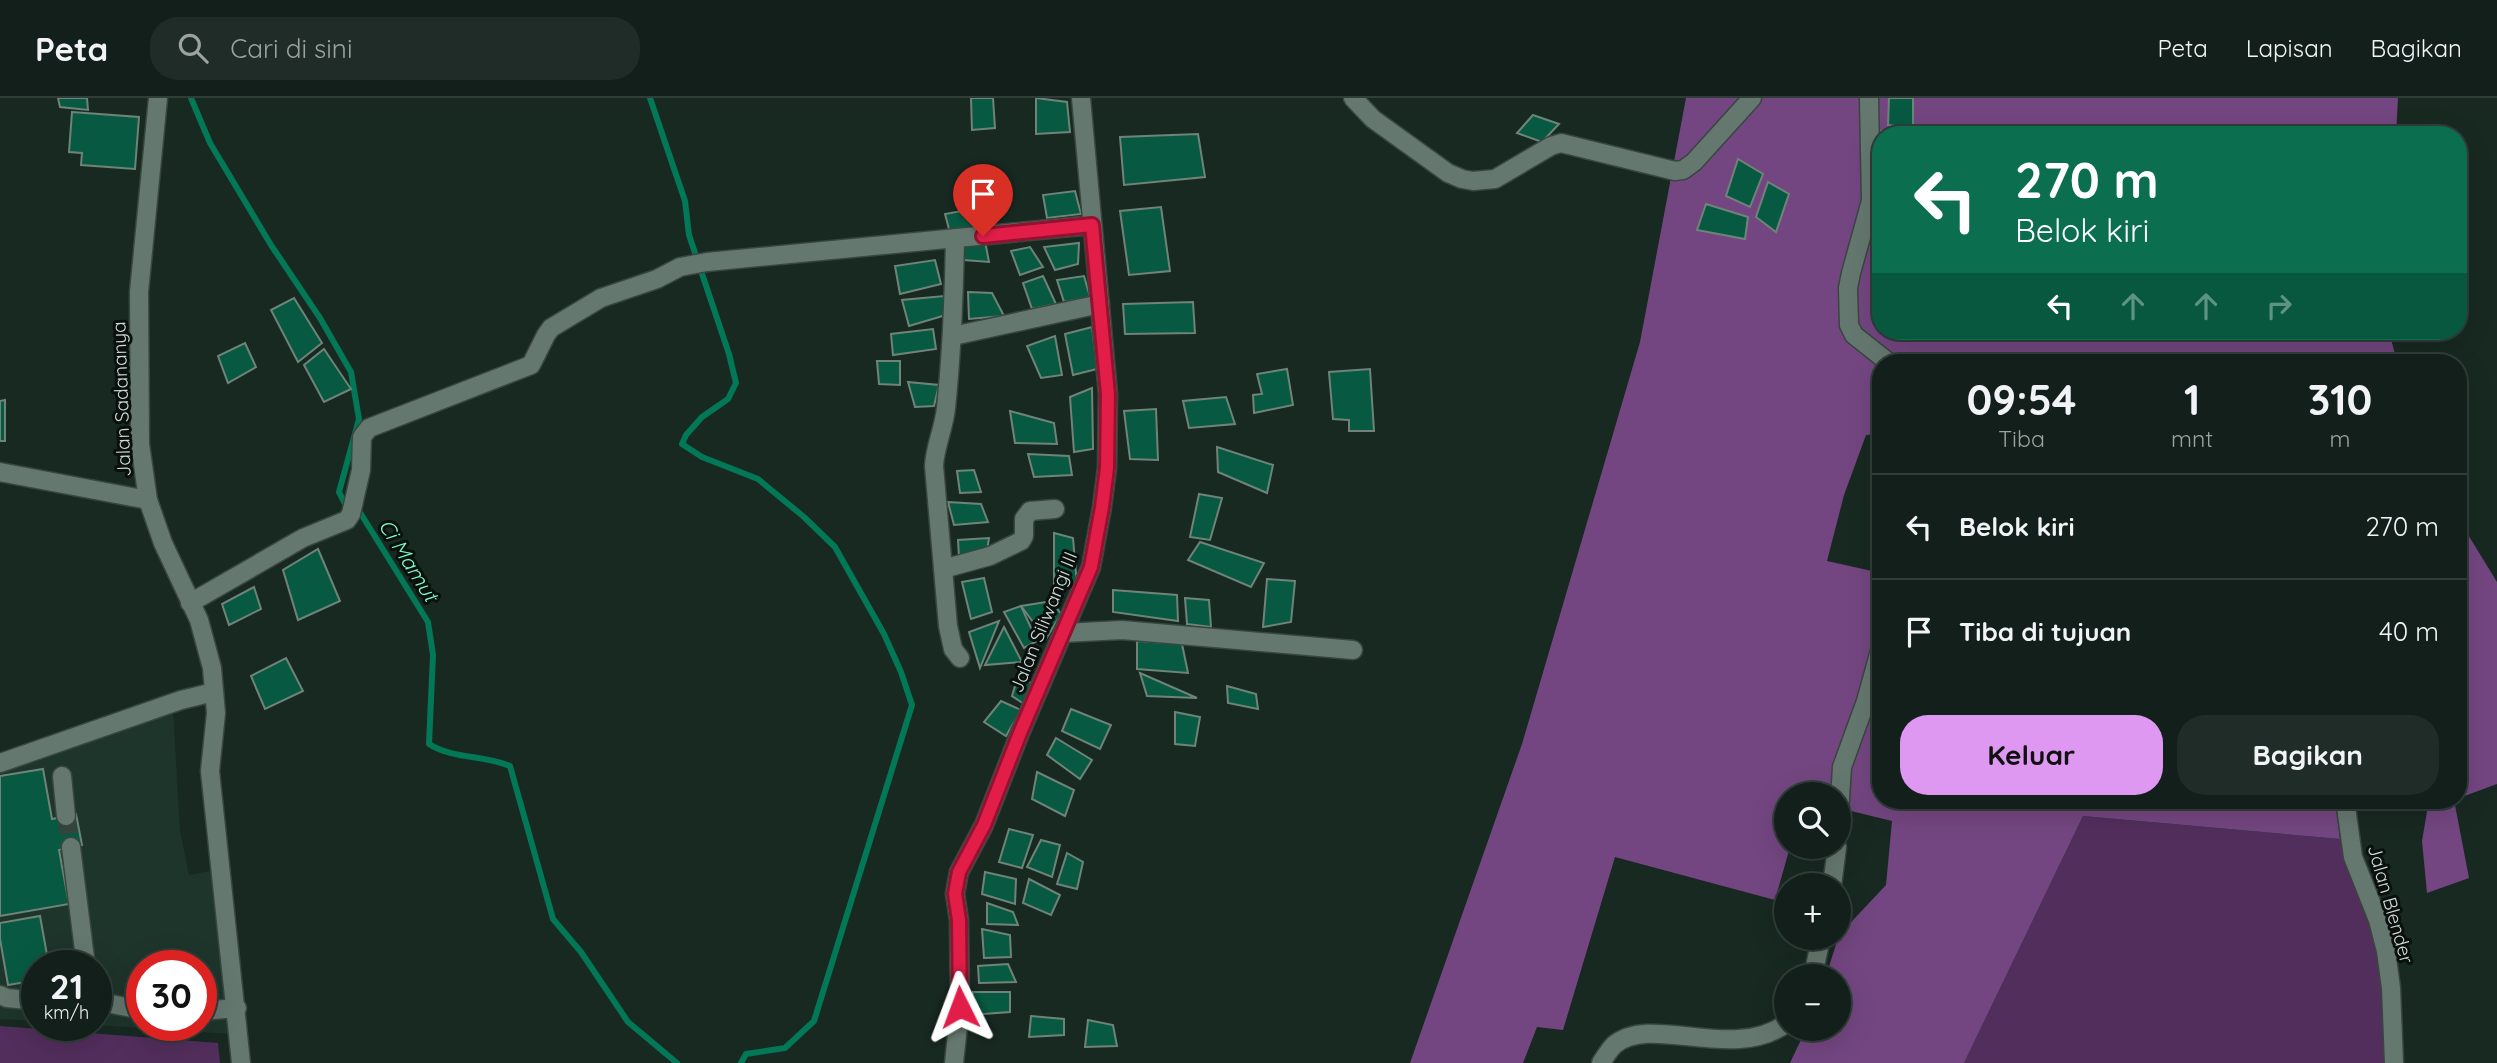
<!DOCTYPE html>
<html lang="id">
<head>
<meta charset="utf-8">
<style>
  body { margin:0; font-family:Quicksand,sans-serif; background:#1f2c27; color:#f1f3f6; height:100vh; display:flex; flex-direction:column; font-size:26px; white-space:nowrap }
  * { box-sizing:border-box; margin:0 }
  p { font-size:23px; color:#9ca2a2 }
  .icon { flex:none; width:38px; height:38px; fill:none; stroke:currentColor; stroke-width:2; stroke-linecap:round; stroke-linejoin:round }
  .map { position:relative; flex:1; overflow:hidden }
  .details { position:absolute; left:1872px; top:256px; width:595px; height:455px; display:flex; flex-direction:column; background:#121f1a; border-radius:28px; box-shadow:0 7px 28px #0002,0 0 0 2px #313d39 }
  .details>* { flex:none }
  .guide { position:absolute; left:1872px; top:28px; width:595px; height:214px; border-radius:28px; box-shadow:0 7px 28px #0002,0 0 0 2px #313d39; background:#0b6e4f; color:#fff; overflow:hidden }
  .buttons { position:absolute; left:1774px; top:684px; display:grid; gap:14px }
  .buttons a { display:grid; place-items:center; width:77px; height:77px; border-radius:50%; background:#121f1a; box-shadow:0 7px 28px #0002,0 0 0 2px #313d39; font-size:35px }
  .speed { position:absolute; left:21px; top:852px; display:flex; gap:14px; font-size:35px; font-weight:700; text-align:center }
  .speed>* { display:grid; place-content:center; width:91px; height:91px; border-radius:50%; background:#121f1a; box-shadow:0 7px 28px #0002,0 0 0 2px #313d39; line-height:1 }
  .speed small { font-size:18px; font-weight:400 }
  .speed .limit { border:10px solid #d22; background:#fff; color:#111 }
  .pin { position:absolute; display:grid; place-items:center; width:60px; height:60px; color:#fff; margin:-72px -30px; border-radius:50% 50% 50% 0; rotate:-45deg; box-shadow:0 0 7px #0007 }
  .pin .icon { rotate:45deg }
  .me { position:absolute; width:77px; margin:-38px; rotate:357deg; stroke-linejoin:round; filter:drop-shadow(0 0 5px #0008) }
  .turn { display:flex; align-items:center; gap:24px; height:147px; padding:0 28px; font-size:32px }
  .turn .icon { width:91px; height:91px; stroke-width:2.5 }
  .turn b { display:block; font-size:49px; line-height:60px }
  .lanes { display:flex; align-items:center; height:66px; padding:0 28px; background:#0003; justify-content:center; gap:35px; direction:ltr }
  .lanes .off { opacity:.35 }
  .eta { display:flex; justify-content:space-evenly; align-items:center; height:119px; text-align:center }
  .eta b { font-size:42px; font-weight:700; line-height:49px }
  .action { display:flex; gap:14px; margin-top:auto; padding:14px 28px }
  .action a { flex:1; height:80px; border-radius:28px; background:#de98f2; color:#111; font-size:28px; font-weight:700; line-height:80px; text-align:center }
  .action a+a { background:#1f2c27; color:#f1f3f6 }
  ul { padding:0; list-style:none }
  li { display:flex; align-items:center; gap:21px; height:105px; padding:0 28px; border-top:2px solid #313d39 }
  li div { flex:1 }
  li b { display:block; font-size:26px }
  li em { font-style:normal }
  header { display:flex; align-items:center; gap:42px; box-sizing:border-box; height:98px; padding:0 35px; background:#121f1a; border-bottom:2px solid #313d39 }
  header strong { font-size:33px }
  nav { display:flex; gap:38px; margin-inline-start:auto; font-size:24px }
  .search { width:490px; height:63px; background:#1f2c27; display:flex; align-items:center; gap:18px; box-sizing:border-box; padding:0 24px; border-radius:28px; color:#9ca2a2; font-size:26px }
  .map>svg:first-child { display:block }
</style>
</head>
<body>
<header>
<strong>Peta</strong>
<div class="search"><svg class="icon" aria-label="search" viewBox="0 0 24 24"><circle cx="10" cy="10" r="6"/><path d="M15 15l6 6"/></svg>Cari di sini</div>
<nav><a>Peta</a><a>Lapisan</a><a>Bagikan</a></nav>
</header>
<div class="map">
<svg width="2497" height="965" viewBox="0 0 2497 965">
  <rect width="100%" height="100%" fill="#182922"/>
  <!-- built -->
  <path fill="#1e352b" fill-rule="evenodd" d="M173 611 180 733 189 777 210 773 232 936 96 927V868H37V923L0 921V670ZM142 868H201V928H142Z"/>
  <!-- green -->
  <g fill="#522e5c">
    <path d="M2083 718 2340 741C2346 770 2360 796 2369 824 2385 869 2384 918 2387 965H1964Z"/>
    <path d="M0 928 218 945 220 965H0Z"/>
  </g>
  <!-- forest -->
  <g fill="#734681">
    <path d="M1686 0H2398L2396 37H1881V233H2389L2397 264H1881V336L1866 337 1844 397 1827 463 1881 475V702H2335L2340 741 2083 718 1964 965H1790L1806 931H1839V878H1826L1839 837 1886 787 1892 723 1839 710V696H1787V749H1790L1775 802 1615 759 1563 932 1537 929 1523 965H1410L1522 646 1640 244Z"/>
    <path d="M2459 422 2497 484V686L2459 700Z"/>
    <path d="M2429 702H2454L2469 780 2427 795 2422 743Z"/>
  </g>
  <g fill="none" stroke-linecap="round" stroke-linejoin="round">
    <!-- stream -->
    <g stroke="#027856" stroke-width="6">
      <path d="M191 0 210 45 271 147 320 220 351 274 359 321 339 394 344 404 361 416 428 524 433 557 429 646C452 661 484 657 510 668L553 821 581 854 628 924 677 965"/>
      <path d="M650 0 685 103 689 137 729 256 736 285 728 301 702 319 686 337 682 346 702 359 758 381 804 419 835 449 884 536 901 574 912 607 814 923 785 950 746 956 741 965"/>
    </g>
  </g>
  <!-- building -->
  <g fill="#075a41" stroke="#6f8379" stroke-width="2">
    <path d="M58 0H87L88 12 60 9Z"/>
    <path d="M971 0H993L995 30 972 32Z"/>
    <path d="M1036 0 1067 4 1070 34 1036 36Z"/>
    <path d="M1889 0H1913V30L1888 27Z"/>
    <path d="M72 14 139 19 135 71 81 67 82 55 69 54Z"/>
    <path d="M1533 17 1559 26 1542 44 1517 35Z"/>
    <path d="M1881 33 1929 35V37H1883Z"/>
    <path d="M1198 36 1205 79 1124 87 1120 39Z"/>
    <path d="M1738 61 1763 76 1750 109 1726 98Z"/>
    <path d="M1768 84 1789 96 1776 134 1756 119Z"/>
    <path d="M1075 93 1081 116 1047 120 1043 97Z"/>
    <path d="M1706 106 1748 119 1745 141 1697 132Z"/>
    <path d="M1161 109 1170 173 1129 177 1120 113Z"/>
    <path d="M967 112 977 132 950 135 945 116Z"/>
    <path d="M985 143 989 164 964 162 962 149Z"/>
    <path d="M1079 145 1078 166 1055 172 1044 149Z"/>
    <path d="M1030 149 1043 169 1020 177 1011 153Z"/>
    <path d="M935 162 941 186 900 196 895 168Z"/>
    <path d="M1043 178 1056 206 1032 211 1023 185Z"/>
    <path d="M1084 178 1090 199 1064 204 1057 182Z"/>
    <path d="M968 194 992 195 1004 218 969 221Z"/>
    <path d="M944 198 946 217 909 228 902 202Z"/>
    <path d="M294 200 322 245 298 264 271 212Z"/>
    <path d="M1193 204 1195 235 1125 236 1123 206Z"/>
    <path d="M1092 229 1097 271 1073 277 1065 236Z"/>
    <path d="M933 231 936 251 893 257 891 236Z"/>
    <path d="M1055 238 1062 277 1041 280 1027 248Z"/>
    <path d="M245 245 256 269 228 285 218 258Z"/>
    <path d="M324 251 351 291 324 304 304 267Z"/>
    <path d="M877 263H900V287L879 286Z"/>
    <path d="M1287 271 1293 307 1254 315 1253 297 1262 296 1257 276Z"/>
    <path d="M1370 271 1374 333H1349V322L1333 321 1329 274Z"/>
    <path d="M908 284 939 287 934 308 915 309Z"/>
    <path d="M1092 290 1093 351 1074 354 1070 299Z"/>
    <path d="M1226 299 1235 326 1189 330 1183 303Z"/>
    <path d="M5 302V343H0V303Z"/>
    <path d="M1156 311 1158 362 1130 361 1124 313Z"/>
    <path d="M1010 313 1054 325 1057 346 1015 345Z"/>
    <path d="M1217 349 1273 367 1267 395 1218 374Z"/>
    <path d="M1028 356 1069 358 1072 377 1034 379Z"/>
    <path d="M974 372 981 394 960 395 957 373Z"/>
    <path d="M1199 396 1222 400 1210 442 1190 439Z"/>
    <path d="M948 404 981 406 988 424 954 427Z"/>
    <path d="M1054 435 1073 440 1077 487 1054 488Z"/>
    <path d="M989 440 987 453 959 460 958 442Z"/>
    <path d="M1200 444 1264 465 1251 489 1188 462Z"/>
    <path d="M318 451 340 503 298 522 283 472Z"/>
    <path d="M984 480 992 514 971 521 962 484Z"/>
    <path d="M1267 481 1295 483 1291 524 1263 529Z"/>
    <path d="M254 489 261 511 229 527 222 506Z"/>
    <path d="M1113 492 1177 497 1178 523 1113 514Z"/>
    <path d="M1185 500 1209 502 1211 529 1187 526Z"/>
    <path d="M1052 503 1061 516 1046 541 1021 508Z"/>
    <path d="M1021 508 1037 543 1024 550 1004 514Z"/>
    <path d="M999 523 980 570 969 534Z"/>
    <path d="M1004 529 1022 564 985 567Z"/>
    <path d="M1137 543 1182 546 1188 575 1137 571Z"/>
    <path d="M286 560 303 593 265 611 251 578Z"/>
    <path d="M1140 575 1197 600 1147 598Z"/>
    <path d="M1018 578 1035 587 1024 606 1012 598Z"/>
    <path d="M1227 588 1256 596 1258 611 1228 605Z"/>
    <path d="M1001 603 1021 612 1006 638 984 624Z"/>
    <path d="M1071 611 1111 627 1100 651 1062 633Z"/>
    <path d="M1175 614 1200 619 1195 648 1175 646Z"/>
    <path d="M1056 640 1092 662 1080 681 1047 657Z"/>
    <path d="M43 671 52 721 76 716 82 747 59 752 69 806 0 818V678Z"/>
    <path d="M1037 674 1074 692 1065 718 1032 701Z"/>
    <path d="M1009 731 1033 737 1022 770 999 764Z"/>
    <path d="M1041 742 1060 747 1052 779 1027 769Z"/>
    <path d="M1067 755 1083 764 1077 791 1057 786Z"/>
    <path d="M985 774 1016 781 1015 806 982 796Z"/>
    <path d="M1029 781 1060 797 1051 817 1023 805Z"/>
    <path d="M987 805 1013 814 1018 827 987 826Z"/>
    <path d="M40 818 49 868H37V882L8 887 0 841V825Z"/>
    <path d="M982 831 1010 837 1011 859 984 860Z"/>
    <path d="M1008 866 1016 884 979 885 978 868Z"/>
    <path d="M973 894H1010V914L970 917Z"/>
    <path d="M1031 918 1064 921V937L1029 939Z"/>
    <path d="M1088 922 1113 927 1117 948 1085 949Z"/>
  </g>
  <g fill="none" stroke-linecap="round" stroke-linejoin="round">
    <!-- minor-tunnel -->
    <path stroke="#34443d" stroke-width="18" stroke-dasharray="18 9" stroke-linecap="butt" d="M66 718 71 749"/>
    <defs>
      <g id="minor">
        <path d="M158 0 139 194 140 346 148 402 163 445 199 522 212 570 216 615 210 673 241 965"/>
        <path d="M1353 0 1373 21 1448 75 1462 81 1473 83 1495 81 1551 48 1561 45 1675 73 1683 72 1694 64 1752 0"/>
        <path d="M1869 0 1871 103 1851 175 1848 190 1849 227 1854 237 1888 264"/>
        <path d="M955 140C954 197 952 253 946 310 944 330 935 348 934 368L948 528 953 551 960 560"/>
        <path d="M953 238 1100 206"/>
        <path d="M0 374 148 402"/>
        <path d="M943 471 990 458 1021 443 1024 438V421L1030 413 1055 411"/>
        <path d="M190 505 303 440 347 422 351 416 361 372 362 339 369 330 531 267 546 237 551 230 601 200 657 181 680 169 707 164 1092 127"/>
        <path d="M1063 535 1122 532 1353 552"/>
        <path d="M0 665 181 602 214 594"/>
        <path d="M62 678 66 718"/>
        <path d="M2345 702 2353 759 2378 822 2386 853 2391 890 2394 965"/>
        <path d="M1839 716 1842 669 1866 603 1881 549"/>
        <path d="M71 749 86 868"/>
        <path d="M1832 788 1837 749"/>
        <path d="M1813 878 1821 840"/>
        <path d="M0 897 7 900 37 903"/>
        <path d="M96 903 142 912"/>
        <path d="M201 913 237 910"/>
        <path d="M954 965 960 909 959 822 955 796 959 774 984 727 1020 635 1091 469 1102 409 1107 370 1108 296 1081 0"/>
        <path d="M1601 965C1605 959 1609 952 1614 947 1652 915 1732 965 1787 925"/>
      </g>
    </defs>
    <!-- minor casing -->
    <use href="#minor" stroke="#394640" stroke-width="21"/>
    <!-- minor -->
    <use href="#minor" stroke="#65786f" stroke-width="18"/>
  </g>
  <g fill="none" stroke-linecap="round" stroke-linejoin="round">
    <defs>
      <path id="route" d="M960 909 959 822 955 796 959 774 984 727 1020 635 1091 469 1102 409 1107 370 1108 296 1092 127 983 138"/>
    </defs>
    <!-- route casing -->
    <use href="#route" stroke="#92132f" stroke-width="18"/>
    <!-- route -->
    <use href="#route" stroke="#e11d48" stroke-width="12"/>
  </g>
  <g text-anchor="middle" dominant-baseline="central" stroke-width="6" stroke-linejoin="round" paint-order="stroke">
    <!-- street labels -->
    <g font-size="19" fill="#d1dbd6" stroke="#09100d">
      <text transform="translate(121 301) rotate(-92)">Jalan Sadananya</text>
      <text transform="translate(1043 524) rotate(-68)">Jalan Siliwangi III</text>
      <text transform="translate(2391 806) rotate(74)">Jalan Blender</text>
    </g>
    <!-- water labels -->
    <g font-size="21" font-style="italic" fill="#7dfdca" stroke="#09100d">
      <text transform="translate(409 462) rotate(58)">Ci Mamut</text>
    </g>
  </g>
</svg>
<div class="buttons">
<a><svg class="icon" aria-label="search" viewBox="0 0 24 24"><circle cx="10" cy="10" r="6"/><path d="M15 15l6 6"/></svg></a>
<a>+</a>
<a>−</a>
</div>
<div class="speed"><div>21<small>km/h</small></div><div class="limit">30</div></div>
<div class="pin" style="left:983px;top:138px;background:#d93025"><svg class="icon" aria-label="arrive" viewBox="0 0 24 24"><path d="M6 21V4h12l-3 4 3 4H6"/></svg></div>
<svg class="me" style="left:960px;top:909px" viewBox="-20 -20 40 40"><path d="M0-17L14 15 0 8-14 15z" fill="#e11d48" stroke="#fff" stroke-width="4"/></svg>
<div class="guide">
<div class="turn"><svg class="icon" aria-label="left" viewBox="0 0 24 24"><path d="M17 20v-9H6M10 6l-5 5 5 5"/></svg><div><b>270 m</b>Belok kiri</div></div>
<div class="lanes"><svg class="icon" aria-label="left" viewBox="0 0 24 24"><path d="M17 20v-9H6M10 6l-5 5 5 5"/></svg><svg class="icon off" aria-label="ahead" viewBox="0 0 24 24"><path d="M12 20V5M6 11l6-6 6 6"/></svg><svg class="icon off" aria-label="ahead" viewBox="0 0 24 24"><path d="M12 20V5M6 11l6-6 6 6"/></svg><svg class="icon off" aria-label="right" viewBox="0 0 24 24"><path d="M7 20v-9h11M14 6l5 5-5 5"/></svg></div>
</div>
<section class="details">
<div class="eta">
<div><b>09:54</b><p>Tiba</p></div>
<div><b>1</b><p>mnt</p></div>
<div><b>310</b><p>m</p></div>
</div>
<ul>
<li><svg class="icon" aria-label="left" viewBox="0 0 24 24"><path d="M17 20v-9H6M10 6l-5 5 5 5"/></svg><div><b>Belok kiri</b></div><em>270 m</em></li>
<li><svg class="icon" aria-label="arrive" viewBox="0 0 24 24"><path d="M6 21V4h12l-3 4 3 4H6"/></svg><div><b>Tiba di tujuan</b></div><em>40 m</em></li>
</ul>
<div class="action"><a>Keluar</a><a>Bagikan</a></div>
</section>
</div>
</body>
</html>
